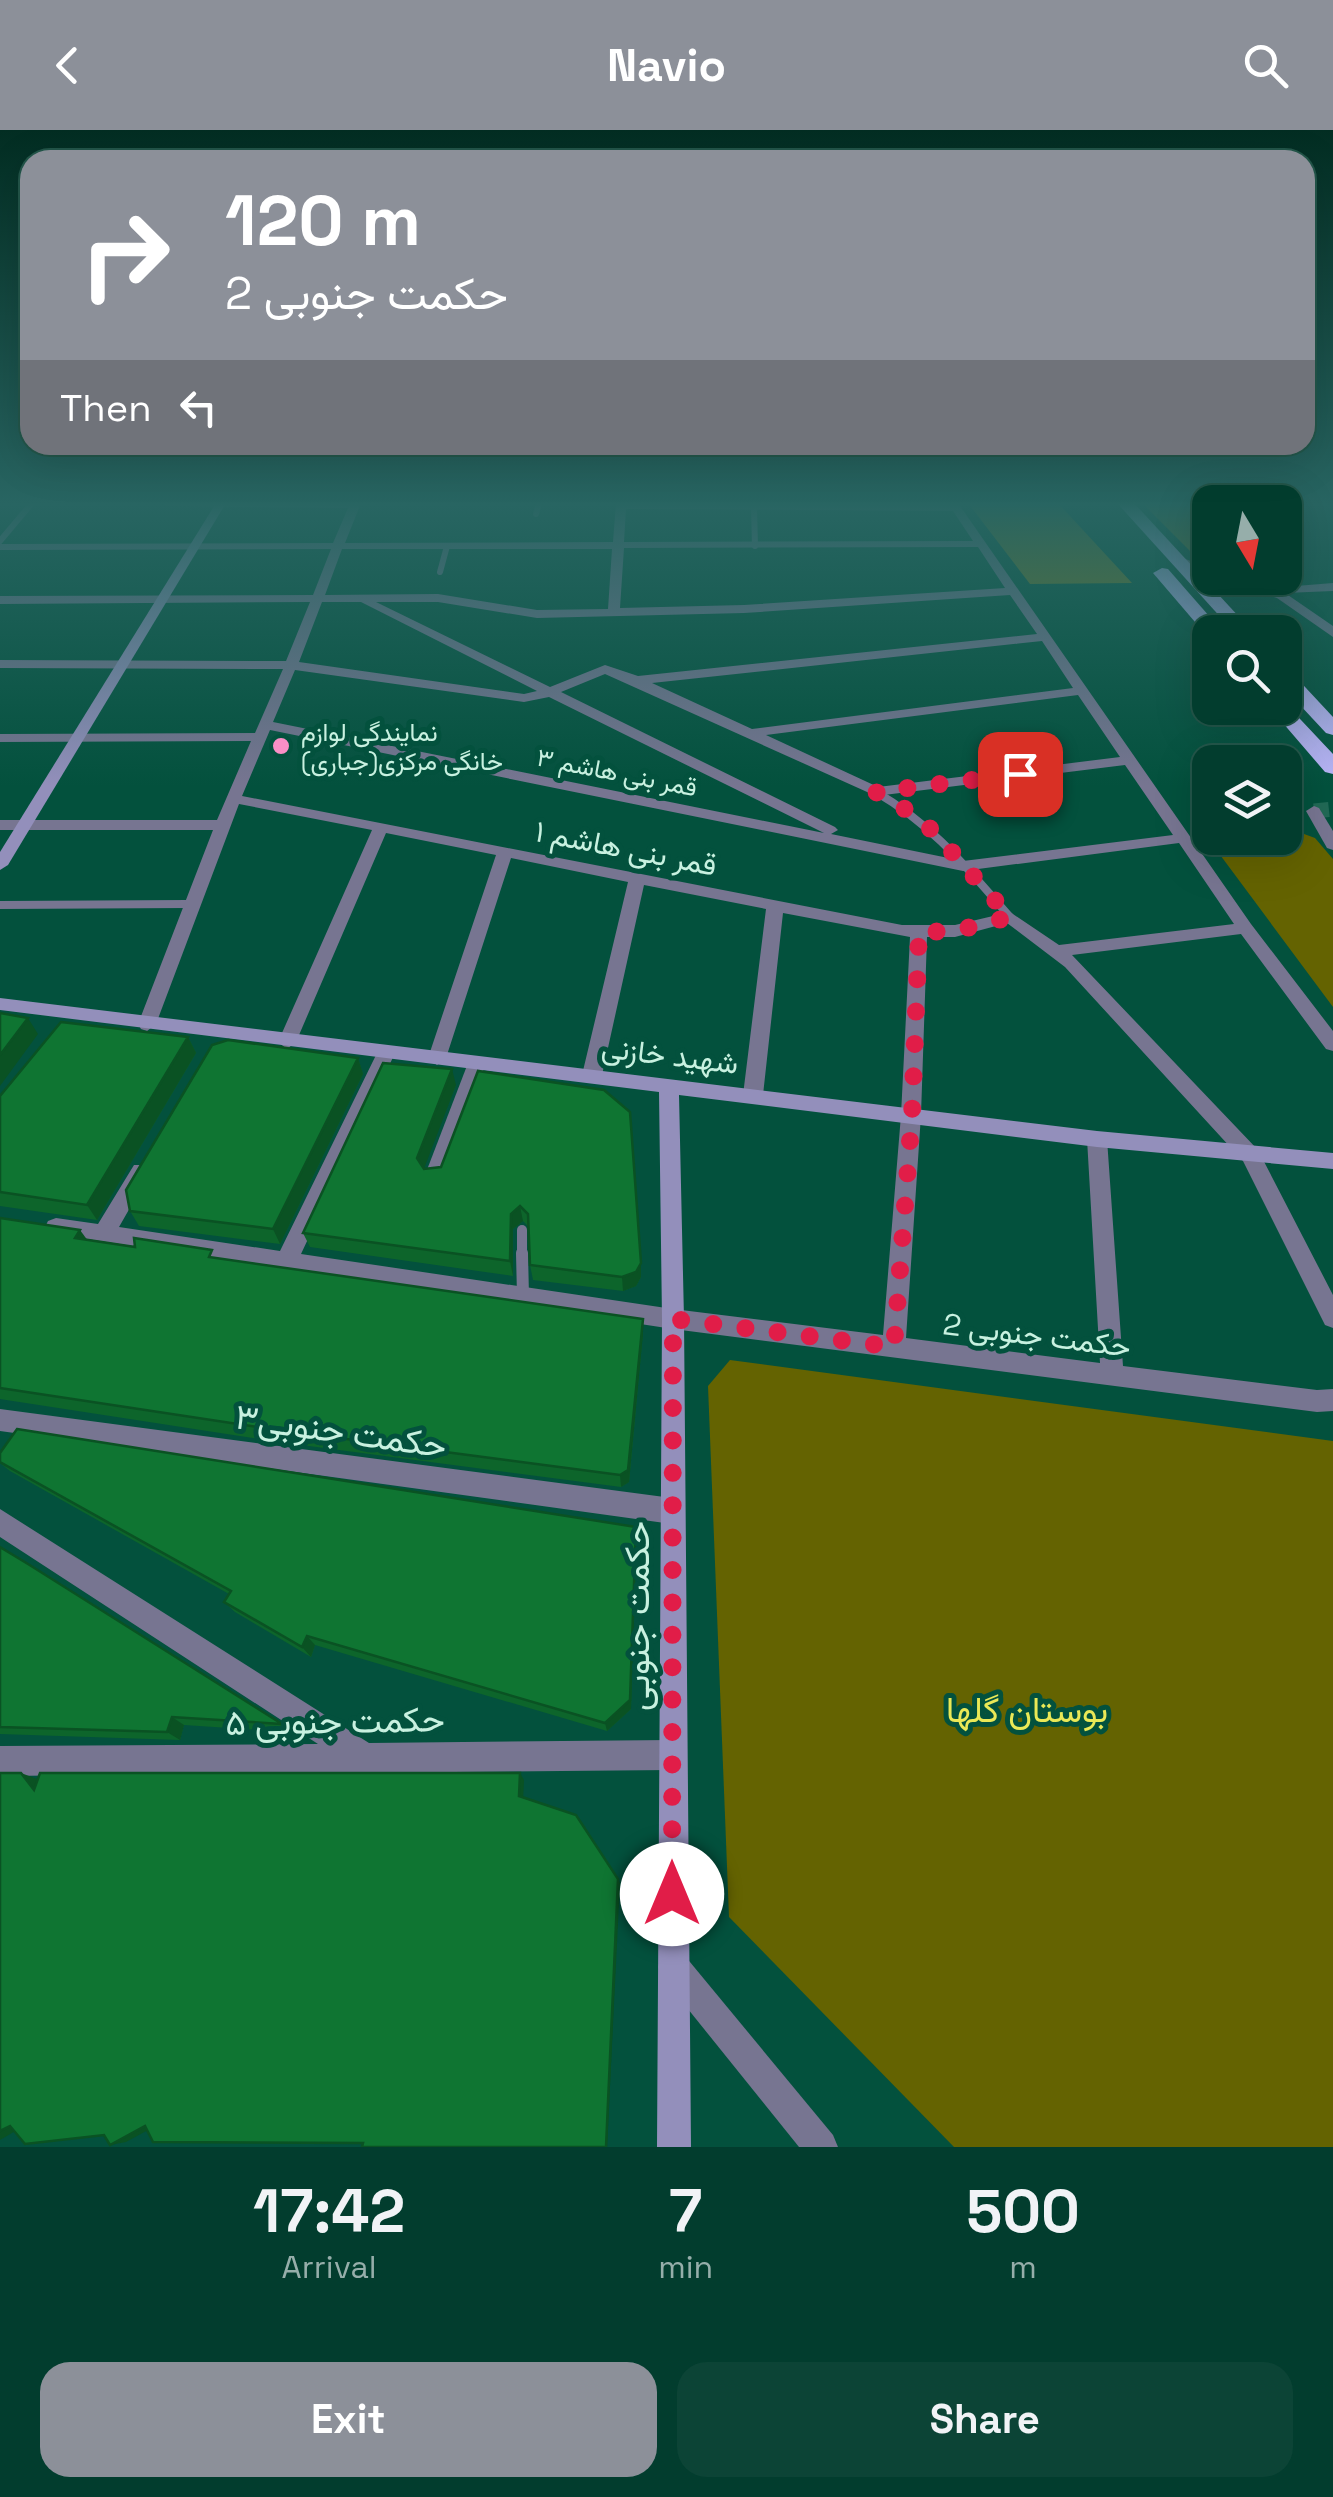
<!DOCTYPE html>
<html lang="en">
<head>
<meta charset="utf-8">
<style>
  body { margin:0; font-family:"Space Grotesk",Vazirmatn,sans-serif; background:#0c4436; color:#f1f3f6; height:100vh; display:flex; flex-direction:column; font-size:38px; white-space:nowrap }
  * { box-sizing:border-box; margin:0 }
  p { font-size:32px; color:#96aeaa }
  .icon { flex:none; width:55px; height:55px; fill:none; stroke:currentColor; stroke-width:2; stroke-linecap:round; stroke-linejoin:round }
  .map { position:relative; height:2017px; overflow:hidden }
  .details { display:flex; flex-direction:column; background:#023d2e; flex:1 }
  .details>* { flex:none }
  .hud { position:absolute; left:20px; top:20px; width:1295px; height:305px; border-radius:30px; box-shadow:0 10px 40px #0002,0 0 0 2px #23564a; background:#8c9099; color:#fff; overflow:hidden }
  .needle { width:65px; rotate:170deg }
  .tools { position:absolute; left:1192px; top:355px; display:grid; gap:20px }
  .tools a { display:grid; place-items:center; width:110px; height:110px; border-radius:20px; background:#023d2e; box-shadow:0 10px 40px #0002,0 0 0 2px #23564a; font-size:50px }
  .pin { position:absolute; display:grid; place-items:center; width:85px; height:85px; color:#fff; margin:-42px; border-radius:20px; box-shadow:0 5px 15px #0006 }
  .me { position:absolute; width:110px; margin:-55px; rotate:0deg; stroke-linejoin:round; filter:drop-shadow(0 0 8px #0008) }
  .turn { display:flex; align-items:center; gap:35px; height:210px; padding:0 40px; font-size:45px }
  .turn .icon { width:130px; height:130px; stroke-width:2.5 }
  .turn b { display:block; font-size:70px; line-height:85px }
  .then { display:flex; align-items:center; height:95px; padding:0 40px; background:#0003; gap:20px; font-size:38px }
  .eta { display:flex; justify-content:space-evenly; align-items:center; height:170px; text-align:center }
  .eta b { font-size:60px; font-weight:800; line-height:70px }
  .primary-button { display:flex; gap:20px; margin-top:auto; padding:20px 40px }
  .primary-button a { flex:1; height:115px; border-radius:30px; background:#8c9099; color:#fff; font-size:40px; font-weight:800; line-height:115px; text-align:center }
  .primary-button a+a { background:#0c4436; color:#f1f3f6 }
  header { display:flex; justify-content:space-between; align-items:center; height:130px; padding:0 40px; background:#8c9099; color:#fff; font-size:45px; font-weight:800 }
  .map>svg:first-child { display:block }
</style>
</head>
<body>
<header><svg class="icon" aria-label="back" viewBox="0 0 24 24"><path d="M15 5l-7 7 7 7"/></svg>Navio<svg class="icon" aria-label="search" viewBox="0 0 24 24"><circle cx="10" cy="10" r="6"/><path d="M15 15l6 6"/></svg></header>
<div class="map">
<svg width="1333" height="2017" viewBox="0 0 1333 2017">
  <rect width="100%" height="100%" fill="#03513d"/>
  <!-- green -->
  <g fill="#646301">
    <path d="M1285 697 1315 708 1333 729V877L1212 714 1285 708Z"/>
    <path d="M730 1230 1333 1311V2017H954L729 1787 708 1256Z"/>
  </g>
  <!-- forest -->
  <g fill="#797820">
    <path d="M968 373H1058L1132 453 1030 454Z"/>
    <path d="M1142 373H1189L1210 394V435L1202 433Z"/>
  </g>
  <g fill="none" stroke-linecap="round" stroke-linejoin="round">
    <!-- street-tunnel -->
    <path stroke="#216955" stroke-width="15" stroke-dasharray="15 8" stroke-linecap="butt" d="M1314 681 1333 679"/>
    <!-- lane-far3 -->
    <g stroke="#777591" stroke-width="6">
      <path d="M754 377 755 416"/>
      <path d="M536 384 539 373"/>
      <path d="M0 411 32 373"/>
      <path d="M440 442 447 416"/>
    </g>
    <!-- lane-far2 -->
    <g stroke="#777591" stroke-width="8">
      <path d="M876 662C934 696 966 737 1010 787"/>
      <path d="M0 775 188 774"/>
    </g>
    <!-- lane-far1 -->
    <path stroke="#777591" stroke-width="10" d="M522 1100V1126"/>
    <!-- lane -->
    <path stroke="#777591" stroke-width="12" d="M522 1123 523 1166"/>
    <!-- street -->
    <g fill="#777591" fill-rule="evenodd">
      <path d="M161 373H361L345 413 613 412 616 373H958L1251 794 1333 901V921L1326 919 1241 804 1072 825 1258 1020 1333 1165V1198L1325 1195 1243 1031 1065 837 1007 793 955 807H927L921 985 906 1208 1100 1233 1087 1009 1090 1004H1104L1107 1009 1123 1236 1317 1260 1333 1259V1281L1317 1282 673 1199 48 1103 45 1097 48 1091 56 1088 98 1094 134 1035H148L151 1041 119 1097 280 1121 377 923 386 916 395 923 301 1124 673 1179 883 1205 901 985 910 807 783 783 763 965 753 972 743 965 766 779 644 755 602 945 592 952 582 945 628 752 511 728 446 928 437 935 428 928 496 725 386 703 296 912 287 919 278 912 372 700 239 674 156 894 147 901 141 899 138 894 213 700H0V690H217L251 611 0 612V604L255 603 283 539 0 538V530L286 531 310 472 0 474V466L313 465 331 419 0 420V414L333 413 348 378 166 376ZM626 379 953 381 973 411 624 412ZM978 417 1005 458 744 475 620 478 624 418ZM342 419H612L608 479 537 480 438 464 325 465ZM1010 465 1037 504 638 546 605 535 550 557 376 472H438L537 488 744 483ZM322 472H361L537 561 524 564 299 532ZM1042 511 1073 558 752 599 652 553ZM295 540 524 572 549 567 824 703 273 592ZM605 544 876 666 1125 635 1173 705 963 731 831 704 838 700 835 697 561 562ZM1078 565 1120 627 878 657 766 605ZM270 600 963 741 1179 713 1234 794 1059 815 1010 782 955 795H902L242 666Z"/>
      <path d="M1176 425 1210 439V447L1172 430V426Z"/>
      <path d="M1213 448H1232L1271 458 1333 453V461L1285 463 1333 496V507L1277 468Z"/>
      <path d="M1314 676 1319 678 1333 701V720L1327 718 1306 681Z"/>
      <path d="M477 926 486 933 445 1045 442 1051H428L425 1045 468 933Z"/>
      <path d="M0 1279 672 1368 681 1372 685 1381 681 1390 672 1394 0 1301Z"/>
      <path d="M0 1379 369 1613 671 1610 681 1615 686 1625 681 1635 671 1640 0 1646V1616L318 1614 0 1407Z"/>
      <path d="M674 1821 685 1826 833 2005 838 2017H799L663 1848 658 1837 663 1826Z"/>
    </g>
    <!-- secondary -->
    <g fill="#938fbb" fill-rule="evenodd">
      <path d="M216 373H226L8 735 0 740V722Z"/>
      <path d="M0 868 1097 1001 1333 1023V1039L1097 1017 679 965 684 1189 691 2017H657L662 1189 659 962 0 880Z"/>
    </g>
    <!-- highway -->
    <g fill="#bcb5f9" fill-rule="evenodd">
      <path d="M1117 373H1134L1253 502H1234Z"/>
      <path d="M1162 438 1168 439 1223 502 1207 506 1153 443Z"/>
      <path d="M1285 541 1292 543 1333 587V605L1326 603 1285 559Z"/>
      <path d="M1285 573 1333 624V644L1325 642 1270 578H1285Z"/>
    </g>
  </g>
  <!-- wall -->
  <g fill="#0d652b">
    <path d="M188 907 196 923 97 1090 0 1076V966Z"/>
    <path d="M358 928 363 944 280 1114 139 1096 130 1081Z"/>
    <path d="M456 955 423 1039 441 1037 641 1133V1147L636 1156 623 1161 533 1150 530 1135 529 1097 523 1091 513 1099V1146L310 1117 303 1103Z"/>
    <path d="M0 1088 87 1110 643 1189V1203L629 1352 621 1357 286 1313 0 1269Z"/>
    <path d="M0 1323 636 1409 631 1579 607 1601 315 1515 311 1527 235 1482 224 1472 229 1464 10 1341 0 1333Z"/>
    <path d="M0 1417 282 1594 292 1602 184 1595 180 1610 0 1604Z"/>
  </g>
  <!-- shaded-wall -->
  <g fill="#0a5223">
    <path d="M28 888 38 904 0 956V925Z"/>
    <path d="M188 907 196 923 97 1090 87 1075Z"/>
    <path d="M358 928 363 944 280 1114 273 1099Z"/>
    <path d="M452 939 456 955 422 1044 417 1028Z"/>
    <path d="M520 1076 523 1091 513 1099V1146L510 1131 511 1084Z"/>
    <path d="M80 1100 91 1115 75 1108Z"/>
    <path d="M641 1133V1147L636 1156 623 1161 622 1147Z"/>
    <path d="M643 1189V1203L629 1352 621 1357 620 1345Z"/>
    <path d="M636 1397 631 1579 607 1601 605 1593Z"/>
    <path d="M307 1506 315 1515 311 1527 302 1517Z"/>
    <path d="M172 1587 184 1595 180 1610 167 1602Z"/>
    <path d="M21 1643 37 1649 34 1660Z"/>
    <path d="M520 1643 524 1650 523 1672 519 1666Z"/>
    <path d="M618 1749 620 1753 607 2017H606Z"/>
    <path d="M29 1993 0 2010V2001L10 1996Z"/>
    <path d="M161 1993 126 2012 110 2015 145 1996Z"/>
  </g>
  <!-- building -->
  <g fill="#0f7532" stroke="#0a5223" stroke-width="2.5">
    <path d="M0 883 28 888 0 925Z"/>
    <path d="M61 892 188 907 87 1075 0 1062V966Z"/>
    <path d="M228 910 358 928 273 1099 130 1081 126 1060 212 915Z"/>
    <path d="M383 933 452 939 417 1028 424 1039 441 1037 478 941 604 960 630 982 641 1133 636 1142 622 1147 530 1135 528 1084 520 1076 511 1084 510 1131 303 1103Z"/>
    <path d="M0 1088 80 1100 75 1108 135 1117 134 1108 212 1120 209 1127 643 1189 628 1340 620 1345 278 1300 0 1258Z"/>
    <path d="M17 1299 636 1397 630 1570 605 1593 307 1506 302 1517 224 1472 231 1461 0 1332V1323Z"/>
    <path d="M0 1417 28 1434 282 1594 172 1587 167 1602 0 1597Z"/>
    <path d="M0 1643H21L34 1660 40 1643H520L519 1666 576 1685 618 1749 606 2017H362L363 2013 153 2012 145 1996 110 2015 104 2005 25 2014 10 1996 0 2001Z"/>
  </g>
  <!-- sky -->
  <linearGradient id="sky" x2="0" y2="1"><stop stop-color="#022d22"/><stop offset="0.57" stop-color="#286562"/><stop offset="1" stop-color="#286562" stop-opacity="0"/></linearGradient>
  <rect width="1333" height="656" fill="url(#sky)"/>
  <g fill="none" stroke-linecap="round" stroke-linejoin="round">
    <!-- route -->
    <path stroke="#e11d48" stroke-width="18" stroke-dasharray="0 32.4" d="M672 1764 673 1189 894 1217 912 985 919 802 955 801 1010 787 935 703 915 685 876 662 1020 644"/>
  </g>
  <!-- markers -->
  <circle fill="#fa8fc6" stroke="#03513d" stroke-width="4" cx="281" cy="616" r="10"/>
  <g text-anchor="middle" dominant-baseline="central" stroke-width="10" stroke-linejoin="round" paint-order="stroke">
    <!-- far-poi labels -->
    <g font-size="25" fill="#c8f1e0" stroke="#03513d" text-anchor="start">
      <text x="301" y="602">نمایندگی لوازم<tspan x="301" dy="29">خانگی مرکزی(جباری)</tspan></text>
    </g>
    <!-- far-street labels -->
    <g font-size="25" fill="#c8f1e0" stroke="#03513d">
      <text transform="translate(617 642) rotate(11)">قمر بنی هاشم ۳</text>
    </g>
    <!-- street labels -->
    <g font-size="30" fill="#c8f1e0" stroke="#03513d">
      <text transform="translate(626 718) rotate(11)">قمر بنی هاشم ۱</text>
      <text transform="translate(670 925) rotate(7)">شهید خازنی</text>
      <text transform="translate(1037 1205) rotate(7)">حکمت جنوبی 2</text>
    </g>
    <!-- near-street labels -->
    <g font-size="35" fill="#c8f1e0" stroke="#03513d">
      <text transform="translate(341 1301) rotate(8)">حکمت جنوبی۳</text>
      <text transform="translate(637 1486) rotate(-90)">حکمت جنوبی</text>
      <text transform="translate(335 1591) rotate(-1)">حکمت جنوبی ۵</text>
    </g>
    <!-- near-park labels -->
    <g font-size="35" fill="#eae856" stroke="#03513d">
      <text x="1027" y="1580">بوستان گلها</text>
    </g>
  </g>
</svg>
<div class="tools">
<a><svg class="needle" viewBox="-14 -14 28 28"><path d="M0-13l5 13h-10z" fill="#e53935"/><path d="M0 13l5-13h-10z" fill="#96aeaa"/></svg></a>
<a><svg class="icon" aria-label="search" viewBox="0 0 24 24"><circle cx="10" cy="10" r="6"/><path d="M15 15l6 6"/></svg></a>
<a><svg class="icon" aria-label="layers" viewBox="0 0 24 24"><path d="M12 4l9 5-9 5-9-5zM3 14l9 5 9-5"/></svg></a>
</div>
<div class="pin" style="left:1020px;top:644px;background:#d93025"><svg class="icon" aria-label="arrive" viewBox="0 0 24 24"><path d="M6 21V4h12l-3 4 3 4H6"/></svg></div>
<svg class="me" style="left:672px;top:1764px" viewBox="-20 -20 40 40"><circle r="19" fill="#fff"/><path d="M0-13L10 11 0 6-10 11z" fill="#e11d48"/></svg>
<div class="hud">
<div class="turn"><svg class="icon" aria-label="right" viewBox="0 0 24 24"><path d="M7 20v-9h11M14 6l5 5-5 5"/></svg><div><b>120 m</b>حکمت جنوبی 2</div></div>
<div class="then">Then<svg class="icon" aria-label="left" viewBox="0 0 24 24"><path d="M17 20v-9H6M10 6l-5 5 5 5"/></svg></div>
</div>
</div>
<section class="details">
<div class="eta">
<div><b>17:42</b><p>Arrival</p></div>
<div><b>7</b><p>min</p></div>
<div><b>500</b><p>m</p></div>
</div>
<div class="primary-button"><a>Exit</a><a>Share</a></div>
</section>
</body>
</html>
